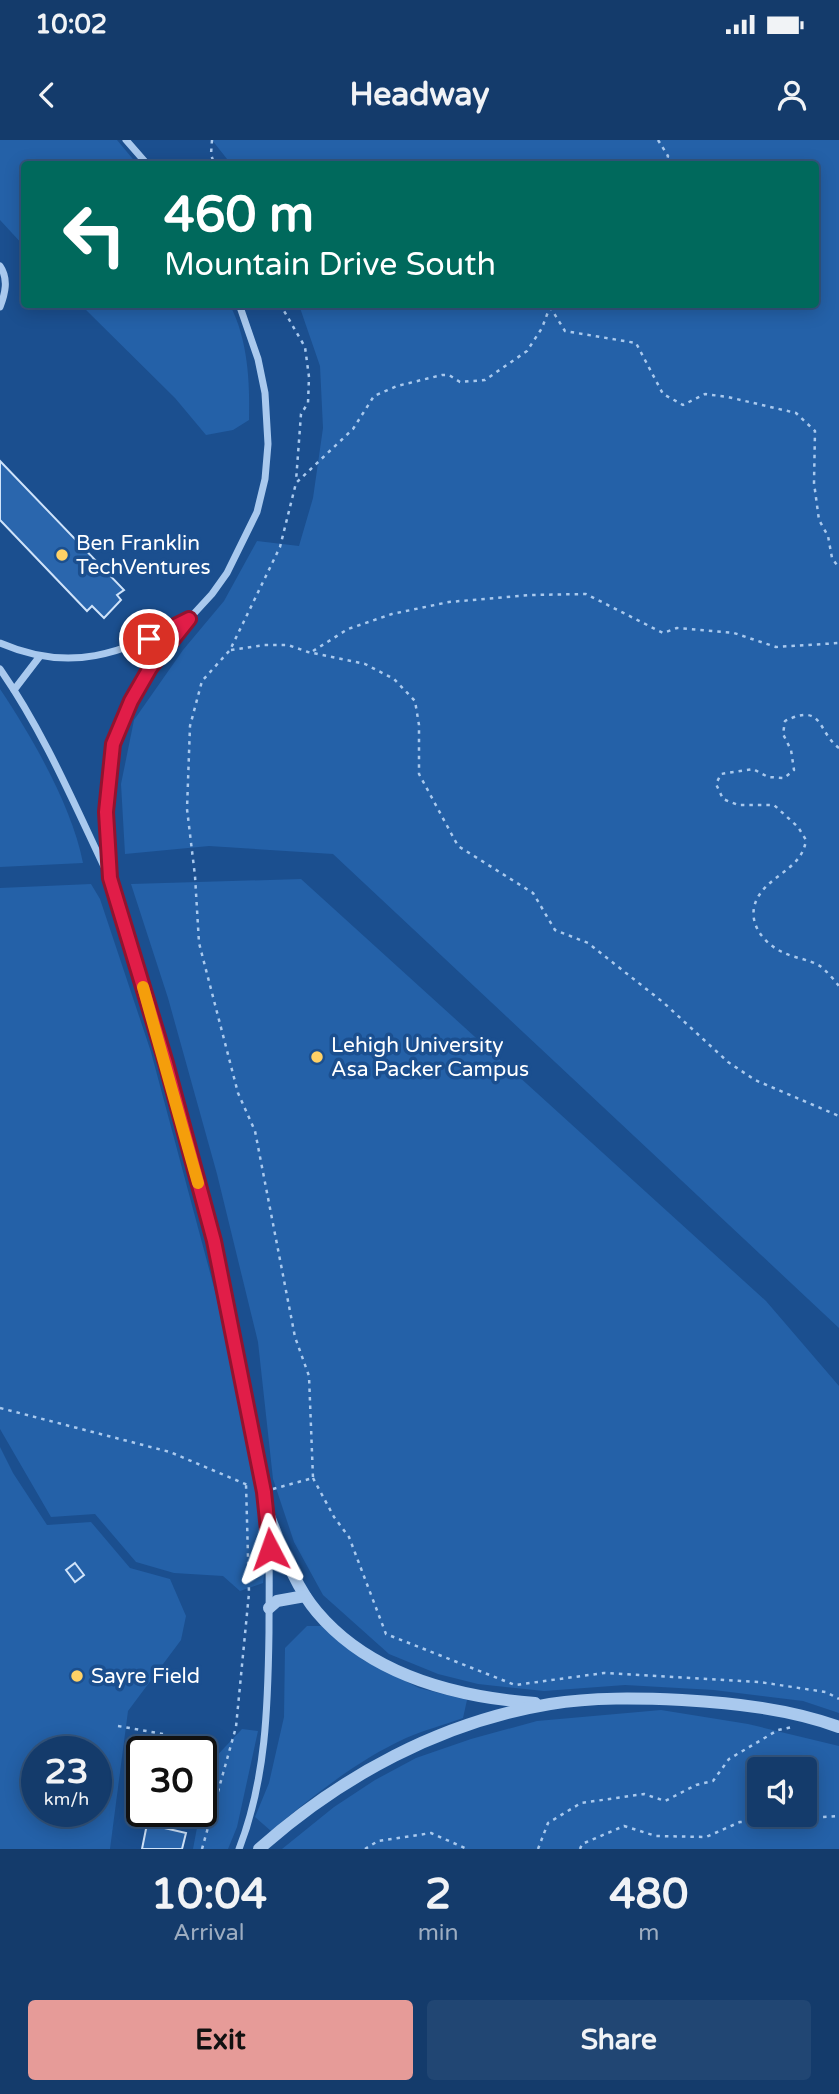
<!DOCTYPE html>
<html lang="en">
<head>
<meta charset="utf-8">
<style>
  body { margin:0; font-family:"Varela Round",sans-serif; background:#214673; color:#f1f3f6; height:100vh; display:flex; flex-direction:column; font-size:26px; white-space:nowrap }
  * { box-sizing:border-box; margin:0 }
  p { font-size:23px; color:#9dadc1 }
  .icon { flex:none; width:38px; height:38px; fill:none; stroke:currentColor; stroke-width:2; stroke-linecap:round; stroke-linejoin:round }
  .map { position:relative; height:1709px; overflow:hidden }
  .details { display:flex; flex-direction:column; background:#143b6b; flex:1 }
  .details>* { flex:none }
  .top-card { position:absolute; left:21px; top:21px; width:798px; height:147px; border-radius:7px; box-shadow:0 4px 18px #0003,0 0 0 2px #33557e; background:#00695c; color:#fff; overflow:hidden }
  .fabs { position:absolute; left:747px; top:1617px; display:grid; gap:14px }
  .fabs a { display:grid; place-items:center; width:70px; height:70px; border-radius:7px; background:#143b6b; box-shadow:0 4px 18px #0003,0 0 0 2px #33557e; font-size:35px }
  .speed { position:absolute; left:21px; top:1596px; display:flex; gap:14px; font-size:35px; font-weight:700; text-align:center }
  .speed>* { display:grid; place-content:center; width:91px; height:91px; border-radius:50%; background:#143b6b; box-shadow:0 4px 18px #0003,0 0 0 2px #33557e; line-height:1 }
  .speed small { font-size:18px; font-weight:400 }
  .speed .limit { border:4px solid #111; border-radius:10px; background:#fff; color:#111 }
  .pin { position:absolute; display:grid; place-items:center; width:60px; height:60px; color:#fff; margin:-30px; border:4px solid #fff; border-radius:50%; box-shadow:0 2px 7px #0007 }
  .me { position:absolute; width:77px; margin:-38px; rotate:356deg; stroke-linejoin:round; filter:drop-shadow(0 0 5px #0008) }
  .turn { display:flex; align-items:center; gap:24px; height:147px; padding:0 28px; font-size:32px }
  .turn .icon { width:91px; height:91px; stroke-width:2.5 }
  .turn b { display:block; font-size:49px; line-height:60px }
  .eta { display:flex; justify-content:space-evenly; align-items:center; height:119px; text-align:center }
  .eta b { font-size:42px; font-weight:800; line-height:49px }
  .action { display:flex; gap:14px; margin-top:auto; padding:14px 28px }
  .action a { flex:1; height:80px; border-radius:7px; background:#e69b98; color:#111; font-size:28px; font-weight:800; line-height:80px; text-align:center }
  .action a+a { background:#214673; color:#f1f3f6 }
  .status { display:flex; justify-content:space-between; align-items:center; height:49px; padding:0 35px; background:#143b6b; direction:ltr }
  .status svg { height:19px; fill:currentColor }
  header { display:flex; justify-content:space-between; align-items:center; height:91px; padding:0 28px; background:#143b6b; font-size:32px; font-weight:800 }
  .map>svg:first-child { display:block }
</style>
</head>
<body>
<div class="status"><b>10:02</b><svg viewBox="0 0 49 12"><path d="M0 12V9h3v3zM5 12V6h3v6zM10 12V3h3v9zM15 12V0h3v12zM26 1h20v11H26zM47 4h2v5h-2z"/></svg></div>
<header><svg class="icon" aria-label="back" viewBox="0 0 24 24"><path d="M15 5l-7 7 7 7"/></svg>Headway<svg class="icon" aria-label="person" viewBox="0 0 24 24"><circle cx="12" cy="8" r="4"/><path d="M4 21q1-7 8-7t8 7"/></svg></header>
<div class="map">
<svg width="839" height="1709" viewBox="0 0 839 1709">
  <rect width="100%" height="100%" fill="#1b4f8f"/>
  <!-- green -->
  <g fill="#2461a8" fill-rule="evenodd">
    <path d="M0 0H117L137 24H24V106L0 80Z"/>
    <path d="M212 0H839V1188L333 714 209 706 125 714 121 644 134 580 183 510 224 461 257 401 299 406 313 358 323 288 320 226 299 165 816 164V24H231Z"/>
    <path d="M81 165H230C248 200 250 242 249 280L233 290 206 295 175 258Z"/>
    <path d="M0 549C32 597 72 666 83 723L0 727Z"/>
    <path d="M301 739 766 1161 839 1246V1573L803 1561 714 1550 625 1545 544 1551 478 1544 438 1534 389 1514 323 1455 294 1402 273 1339 258 1202 217 1034 168 858 131 744Z"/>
    <path d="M91 744 100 759 151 912 216 1155 254 1338 265 1427 263 1443 240 1451 223 1436 174 1433 136 1422 95 1374 51 1377 0 1289V748Z"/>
    <path d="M0 1307 13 1333 47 1385 91 1382 130 1428 170 1439 186 1476 181 1500 128 1571 110 1709H0ZM37 1612H96V1671H37Z"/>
    <path d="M307 1486H324L363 1520 419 1548 467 1560 463 1578C444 1585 424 1590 406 1598 356 1621 313 1656 271 1691L255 1677 269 1643 284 1577 285 1508Z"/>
    <path d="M661 1570 748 1584 839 1606V1709H282L334 1667 375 1640 416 1618 471 1599 537 1581ZM760 1629H805V1675H760Z"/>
    <path d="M242 1589 258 1591 237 1687 228 1709H193L209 1624Z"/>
  </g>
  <!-- building -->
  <g fill="#2a66ad" stroke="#cfe3fa" stroke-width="2">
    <path d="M0 321 124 450 117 455 121 460 104 478 92 466 87 471 0 380Z"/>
    <path d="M75 1423 84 1435 75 1442 66 1430Z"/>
    <path d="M147 1684 186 1693 182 1709H142Z"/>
  </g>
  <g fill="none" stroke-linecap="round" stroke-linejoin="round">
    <!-- path -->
    <g stroke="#a9c9ee" stroke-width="2.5" stroke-dasharray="3.5 5" stroke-linecap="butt">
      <path d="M212 0 211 14 214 24"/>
      <path d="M658 0 668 16 666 24"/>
      <path d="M280 164 305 207 309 237 308 263 301 274 296 341"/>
      <path d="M550 167 565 191 636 203 663 254 683 265 705 254 728 257 796 273 815 291 814 343 819 380 828 396 832 418 839 428"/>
      <path d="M231 510 264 505H288L308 512 365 524 394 539 415 561 419 585V634L458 706 533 753 555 790 588 803 664 863 728 922 755 940 839 976"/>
      <path d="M313 511 348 489 392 474 449 462 530 455 586 454 663 493 677 488 734 493 776 507 839 503"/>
      <path d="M839 608C817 592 824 562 785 581L783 594 791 610 794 630 784 638 768 637 753 629 721 634 716 644 723 659 738 665H774L798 687 806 700C802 729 771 734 758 757 745 780 762 803 784 813 795 818 811 820 820 826 827 831 834 840 839 846"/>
      <path d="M0 1268 170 1312 250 1346"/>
      <path d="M313 1338 334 1377 349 1397 386 1494 515 1545 604 1533 759 1542 826 1552 839 1559"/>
      <path d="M273 1349 313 1338 309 1236 295 1197 255 991 238 953 199 803 195 736 187 669 190 586 202 541 230 510 280 407 296 343 353 289 374 256 397 246 442 235H449L460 242 485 240 527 211 542 188 551 164"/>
      <path d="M118 1586 163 1594"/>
      <path d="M202 1709 236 1587 249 1453 246 1344"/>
      <path d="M365 1709 378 1701 431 1693 467 1709"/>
      <path d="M538 1709 548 1683 581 1663 644 1654 665 1661 696 1645 713 1641 729 1619 778 1590 792 1587"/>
      <path d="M580 1709 582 1704 624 1686 656 1696 706 1697 740 1682 839 1676"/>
    </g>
    <!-- minor -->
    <g stroke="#a9c9ee" stroke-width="7">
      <path d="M126 0 147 24"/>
      <path d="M0 126C9 139 5 154 0 167"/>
      <path d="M239 164 258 219 265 253 268 304 265 339 257 372 227 433 212 454 189 479 150 528 131 561 113 604 106 672 110 739 166 923 213 1101 267 1373"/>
      <path d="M0 503C71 534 121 513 186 481"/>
      <path d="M0 529C44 592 75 666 108 735"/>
      <path d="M14 550 40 516"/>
      <path d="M239 1709C266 1640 268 1565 269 1492 269 1456 270 1421 268 1385"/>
    </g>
    <!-- tertiary -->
    <g stroke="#a9c9ee" stroke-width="12">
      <path d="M267 1371C281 1405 293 1444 317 1472 371 1536 456 1557 535 1563"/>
      <path d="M269 1468 277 1461 305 1456"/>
      <path d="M259 1709C341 1636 441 1582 550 1564 593 1557 639 1558 682 1560 734 1563 790 1569 839 1587"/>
    </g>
  </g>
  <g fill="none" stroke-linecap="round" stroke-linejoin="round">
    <defs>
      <path id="route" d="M149 499 189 479 150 528 131 561 113 604 106 672 110 738 166 923 214 1101 264 1352 270 1409"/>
    </defs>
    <!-- route casing -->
    <use href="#route" stroke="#92132f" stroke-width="18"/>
    <!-- route -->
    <use href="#route" stroke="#e11d48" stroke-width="12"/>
    <!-- slow -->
    <path stroke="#f59e0b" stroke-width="12" d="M143 847 198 1043"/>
  </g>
  <!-- markers -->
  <g fill="#ffd166" stroke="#1b4f8f" stroke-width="2.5">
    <circle cx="62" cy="415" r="7"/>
    <circle cx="317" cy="917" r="7"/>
    <circle cx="77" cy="1536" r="7"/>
  </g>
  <g text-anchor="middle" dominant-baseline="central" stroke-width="7" stroke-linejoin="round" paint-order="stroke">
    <!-- poi labels -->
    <g font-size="21" fill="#fff" stroke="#1b4f8f" text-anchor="start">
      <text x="76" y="403">Ben Franklin<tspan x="76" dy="24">TechVentures</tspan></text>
      <text x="331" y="905">Lehigh University<tspan x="331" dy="24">Asa Packer Campus</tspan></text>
      <text x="91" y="1536">Sayre Field</text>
    </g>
  </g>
</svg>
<div class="fabs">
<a><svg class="icon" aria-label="sound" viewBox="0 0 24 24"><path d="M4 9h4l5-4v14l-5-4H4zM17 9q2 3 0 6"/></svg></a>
</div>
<div class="speed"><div>23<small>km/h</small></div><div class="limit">30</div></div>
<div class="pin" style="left:149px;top:499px;background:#d93025"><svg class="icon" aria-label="arrive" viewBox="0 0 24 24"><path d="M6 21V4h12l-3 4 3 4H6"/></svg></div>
<svg class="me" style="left:270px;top:1409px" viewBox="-20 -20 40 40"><path d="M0-17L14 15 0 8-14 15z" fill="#e11d48" stroke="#fff" stroke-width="4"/></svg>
<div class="top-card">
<div class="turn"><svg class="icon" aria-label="left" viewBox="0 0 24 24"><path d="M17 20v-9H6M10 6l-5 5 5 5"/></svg><div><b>460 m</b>Mountain Drive South</div></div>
</div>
</div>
<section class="details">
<div class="eta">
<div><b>10:04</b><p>Arrival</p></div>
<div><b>2</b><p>min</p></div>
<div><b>480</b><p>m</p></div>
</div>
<div class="action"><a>Exit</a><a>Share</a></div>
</section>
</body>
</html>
